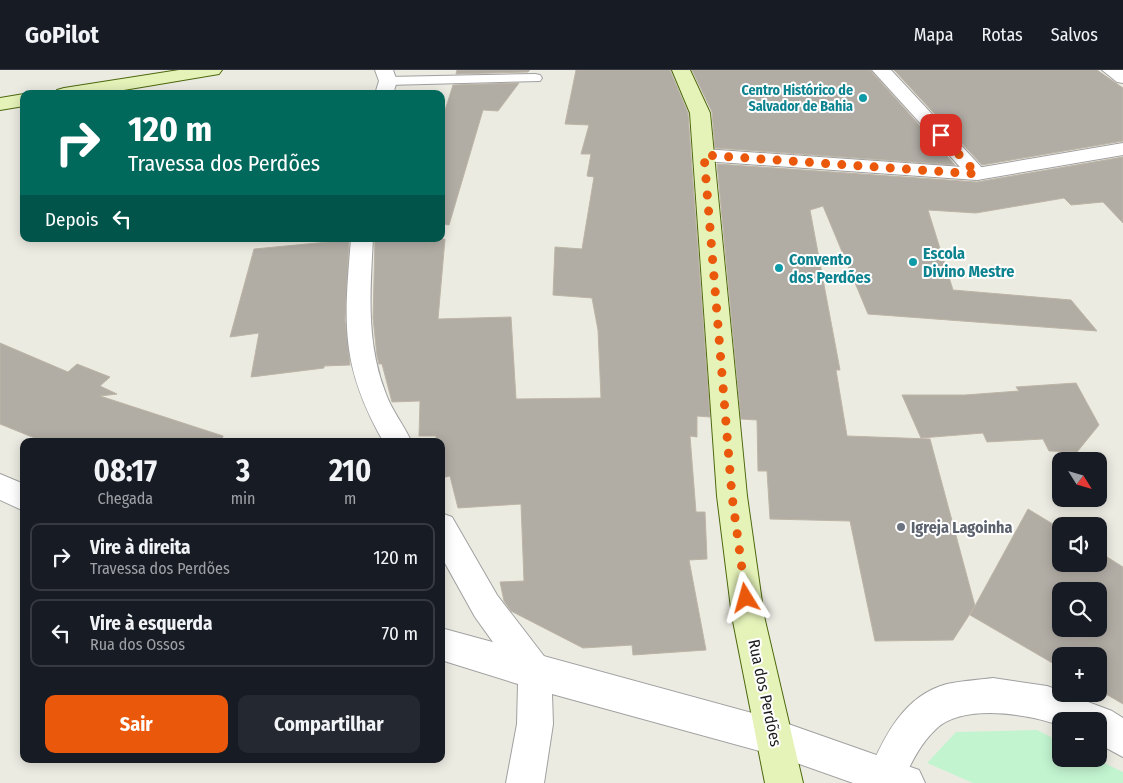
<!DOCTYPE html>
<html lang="pt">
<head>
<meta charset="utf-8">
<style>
  body { margin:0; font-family:"Fira Sans Condensed",sans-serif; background:#242831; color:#f1f3f6; height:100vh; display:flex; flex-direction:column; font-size:19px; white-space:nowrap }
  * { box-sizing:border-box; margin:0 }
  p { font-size:16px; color:#9ea1a6 }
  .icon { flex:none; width:28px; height:28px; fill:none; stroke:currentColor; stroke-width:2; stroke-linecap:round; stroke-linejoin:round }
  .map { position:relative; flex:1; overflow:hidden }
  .details { position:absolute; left:20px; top:368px; width:425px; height:325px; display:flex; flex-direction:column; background:#171b24; border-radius:10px; box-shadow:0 2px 12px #0003 }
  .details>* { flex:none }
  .top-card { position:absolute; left:20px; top:20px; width:425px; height:152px; border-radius:10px; box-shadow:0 2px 12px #0003; background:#00695c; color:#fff; overflow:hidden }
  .needle { width:32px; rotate:127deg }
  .fabs { position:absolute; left:1052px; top:382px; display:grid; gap:10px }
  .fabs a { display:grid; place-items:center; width:55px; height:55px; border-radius:10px; background:#171b24; box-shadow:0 2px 12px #0003; font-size:25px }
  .pin { position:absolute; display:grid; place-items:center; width:42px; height:42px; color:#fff; margin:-21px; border-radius:10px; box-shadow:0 2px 8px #0006 }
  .me { position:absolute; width:55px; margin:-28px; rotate:352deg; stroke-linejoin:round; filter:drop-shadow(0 0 4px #0008) }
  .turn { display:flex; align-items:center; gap:18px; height:105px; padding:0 25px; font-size:22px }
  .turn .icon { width:65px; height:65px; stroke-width:2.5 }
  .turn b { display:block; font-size:35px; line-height:42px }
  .then { display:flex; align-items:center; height:48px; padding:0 25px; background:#0003; gap:10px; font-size:19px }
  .eta { display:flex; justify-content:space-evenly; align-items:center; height:85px; text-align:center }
  .eta b { font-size:30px; font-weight:700; line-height:35px }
  .action { display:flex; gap:10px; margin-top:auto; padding:10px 25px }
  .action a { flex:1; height:58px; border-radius:10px; background:#ea580c; color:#fff; font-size:20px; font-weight:700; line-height:58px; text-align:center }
  .action a+a { background:#242831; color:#f1f3f6 }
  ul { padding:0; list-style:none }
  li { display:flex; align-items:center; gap:15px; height:68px; margin:0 10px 8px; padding:0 15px; border:2px solid #363941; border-radius:10px }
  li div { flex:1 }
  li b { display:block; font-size:19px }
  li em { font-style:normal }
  header { display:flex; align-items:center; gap:30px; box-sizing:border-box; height:70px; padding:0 25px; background:#171b24; border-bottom:1px solid #363941 }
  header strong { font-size:24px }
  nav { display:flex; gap:28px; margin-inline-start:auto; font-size:18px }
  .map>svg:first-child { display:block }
</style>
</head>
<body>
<header>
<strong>GoPilot</strong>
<nav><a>Mapa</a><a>Rotas</a><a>Salvos</a></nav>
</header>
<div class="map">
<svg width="1123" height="713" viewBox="0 0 1123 713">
  <rect width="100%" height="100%" fill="#ecebe2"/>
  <!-- park -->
  <path fill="#c2f4d0" d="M1037 660 1061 672V689H1096L1123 702V713H973L927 693 956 662Z"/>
  <!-- building -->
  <g fill="#b1ada5" stroke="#bdb4a6" fill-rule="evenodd">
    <path d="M457 0H530L528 2 456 4Z"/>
    <path d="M576 0H670L688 43 710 347 697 346V367L690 366 696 442H705L707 489 689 490 706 580 633 585 632 575 583 578 511 541 504 531 500 512 524 511 521 434 458 438 450 406 441 408V371H436V366H419L420 331 392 332 382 294H379L377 286 373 248 375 169H445L438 249 511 247 516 329 601 328 598 260 592 228 553 225 555 177 582 179 594 107 587 106 591 84H581L589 55 565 54Z"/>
    <path d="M692 0H870L955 95 715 78 712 42Z"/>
    <path d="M894 0H1097L1123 18V71L982 95Z"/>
    <path d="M519 13 498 41 483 40 449 155 441 154V53L453 15Z"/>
    <path d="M1123 87V153L1103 132 1071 135 1064 128 976 143 928 140 953 220 1071 230 1097 261 868 244 823 136 810 140 840 300H836L847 366 930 369 975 536 953 570 875 571 850 451 770 449 767 401H758L757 350 741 349 717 94 977 112Z"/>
    <path d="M349 170 345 250 350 295 324 296V298L251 307 259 263 230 267 254 179Z"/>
    <path d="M0 273 68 302 77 294 110 307 100 316 117 324 100 326 223 366 222 371H42L0 354Z"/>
    <path d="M1076 313 1099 355 1077 382 1049 381 1043 369 987 372 983 363 921 368 902 325H965L1019 321 1016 317Z"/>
    <path d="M1028 439 1061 459V494H1099V482L1123 497V634L1099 620V586H1061V598L970 545ZM1061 521H1099V559H1061Z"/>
  </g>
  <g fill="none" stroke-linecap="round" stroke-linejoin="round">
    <defs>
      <path id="service" d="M535 4 540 5 542 8 540 11 388 15 381 11 388 7Z"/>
      <g id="minor">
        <path d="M375 0H393L397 11 393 24H375L379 11Z"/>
        <path d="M872 0H891L984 100 987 104 984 108 977 110 970 108Z"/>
        <path d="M1102 0H1123V13L1117 12Z"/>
        <path d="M351 169H373C370 222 366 274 386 324 392 341 404 355 411 371H383C340 295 344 253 351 169Z"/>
        <path d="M441 443 452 447 497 525 547 590 552 602 547 614 535 619 523 614 475 547 441 486Z"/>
        <path d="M993 608 1047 616 1061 621V624H1067L1112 641 1123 648V687L1099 674V651H1061V656C1031 644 963 633 936 659 920 674 911 693 902 713H871L868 705C883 668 904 625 947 614 961 611 978 610 993 608Z"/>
      </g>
      <g id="tertiary">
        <path d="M1123 73V85L977 110 704 91 697 89 694 85 697 81 704 79 977 98Z"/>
        <path d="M0 404 24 414V441L0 430Z"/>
        <path d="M441 558 774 649 919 700 925 713H853L774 685 552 624 553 654 544 713H506L517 654 518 614 441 590Z"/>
      </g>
      <g id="secondary">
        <path d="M179 0H222L219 4 213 5 100 24H55L57 20 64 18Z"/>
        <path d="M672 0H690L710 43 747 426 764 546 803 713H765L732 546 717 426 690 43Z"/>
        <path d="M24 24V36L0 40V28Z"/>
      </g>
    </defs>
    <!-- service casing -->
    <use href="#service" stroke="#a0a0a0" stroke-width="2"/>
    <!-- minor casing -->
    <use href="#minor" stroke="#a0a0a0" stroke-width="2"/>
    <!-- tertiary casing -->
    <use href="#tertiary" stroke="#a0a0a0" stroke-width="2"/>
    <!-- secondary casing -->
    <use href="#secondary" stroke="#4c680e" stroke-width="2"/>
    <!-- service -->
    <use href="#service" fill="#fff" fill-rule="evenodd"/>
    <!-- minor -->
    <use href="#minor" fill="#fff" fill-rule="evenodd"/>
    <!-- tertiary -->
    <use href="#tertiary" fill="#fff" fill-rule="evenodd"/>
    <!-- secondary -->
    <use href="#secondary" fill="#e5f3b9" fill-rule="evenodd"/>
  </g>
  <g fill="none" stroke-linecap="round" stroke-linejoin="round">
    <!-- route -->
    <path stroke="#ea580c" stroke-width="9" stroke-dasharray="0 16.2" d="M746 528 732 426 704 85 977 104 941 65"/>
  </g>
  <!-- markers -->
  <g fill="#0f9aa8" stroke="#fff" stroke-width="2">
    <circle cx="863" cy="28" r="5"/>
    <circle cx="913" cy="192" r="5"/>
    <circle cx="779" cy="198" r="5"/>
  </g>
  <circle fill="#6b7280" stroke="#fff" stroke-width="2" cx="901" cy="457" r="5"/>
  <g text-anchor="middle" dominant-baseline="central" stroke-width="4" stroke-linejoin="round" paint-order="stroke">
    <!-- far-culture labels -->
    <g font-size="14" font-weight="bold" fill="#0d838f" stroke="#fff" text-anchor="end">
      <text x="853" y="20">Centro Histórico de<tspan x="853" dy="16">Salvador de Bahia</tspan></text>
    </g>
    <!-- culture labels -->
    <g font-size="16" font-weight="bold" fill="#0d838f" stroke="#fff" text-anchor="start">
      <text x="923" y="183">Escola<tspan x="923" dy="18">Divino Mestre</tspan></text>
      <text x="789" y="189">Convento<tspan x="789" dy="18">dos Perdões</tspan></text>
    </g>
    <!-- worship labels -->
    <g font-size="16" font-weight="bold" fill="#5b616d" stroke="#fff" text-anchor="start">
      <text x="911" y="457">Igreja Lagoinha</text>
    </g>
    <!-- street labels -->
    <g font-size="16" fill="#1c1c1c" stroke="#fff">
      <text transform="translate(765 623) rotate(78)">Rua dos Perdões</text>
    </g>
  </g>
</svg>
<div class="fabs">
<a><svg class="needle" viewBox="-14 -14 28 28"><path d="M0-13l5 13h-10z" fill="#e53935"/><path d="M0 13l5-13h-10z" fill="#9ea1a6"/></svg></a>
<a><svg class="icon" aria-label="sound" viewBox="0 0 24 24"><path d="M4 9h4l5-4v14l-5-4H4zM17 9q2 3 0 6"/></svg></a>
<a><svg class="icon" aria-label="search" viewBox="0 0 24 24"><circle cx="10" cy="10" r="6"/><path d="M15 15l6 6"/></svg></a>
<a>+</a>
<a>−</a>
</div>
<div class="pin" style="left:941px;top:65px;background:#d93025"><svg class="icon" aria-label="arrive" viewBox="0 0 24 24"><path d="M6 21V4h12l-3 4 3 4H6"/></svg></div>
<svg class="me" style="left:746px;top:528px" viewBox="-20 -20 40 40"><path d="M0-17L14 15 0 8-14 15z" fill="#ea580c" stroke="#fff" stroke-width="4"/></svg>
<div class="top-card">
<div class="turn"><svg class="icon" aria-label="right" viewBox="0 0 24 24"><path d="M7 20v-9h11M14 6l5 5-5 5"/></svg><div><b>120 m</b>Travessa dos Perdões</div></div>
<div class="then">Depois<svg class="icon" aria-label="left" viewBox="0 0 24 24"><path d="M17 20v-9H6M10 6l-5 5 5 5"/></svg></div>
</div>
<section class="details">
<div class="eta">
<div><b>08:17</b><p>Chegada</p></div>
<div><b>3</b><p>min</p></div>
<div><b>210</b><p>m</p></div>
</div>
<ul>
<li><svg class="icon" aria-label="right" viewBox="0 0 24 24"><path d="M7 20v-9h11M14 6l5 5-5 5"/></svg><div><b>Vire à direita</b><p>Travessa dos Perdões</p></div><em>120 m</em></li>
<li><svg class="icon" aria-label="left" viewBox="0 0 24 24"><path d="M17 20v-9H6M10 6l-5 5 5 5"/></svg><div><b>Vire à esquerda</b><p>Rua dos Ossos</p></div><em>70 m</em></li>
</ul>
<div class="action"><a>Sair</a><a>Compartilhar</a></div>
</section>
</div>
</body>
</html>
